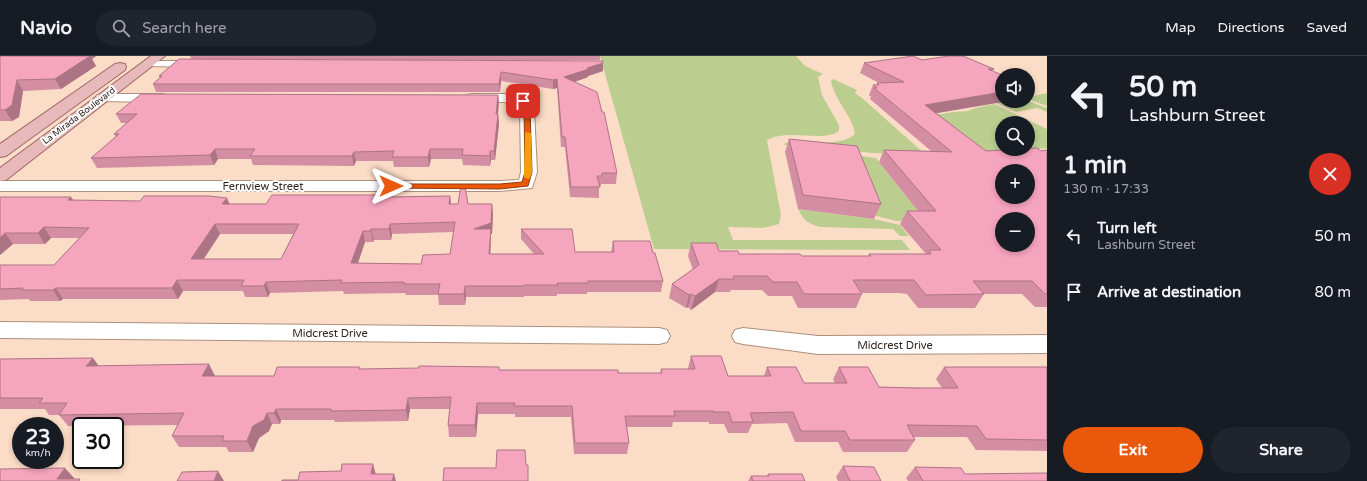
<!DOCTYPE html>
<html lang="en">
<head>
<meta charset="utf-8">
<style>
  body { margin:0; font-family:"Varela Round",sans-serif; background:#20242c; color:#f1f3f6; height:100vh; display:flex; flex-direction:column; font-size:15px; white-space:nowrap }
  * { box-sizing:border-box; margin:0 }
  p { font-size:13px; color:#9ea1a6 }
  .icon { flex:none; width:22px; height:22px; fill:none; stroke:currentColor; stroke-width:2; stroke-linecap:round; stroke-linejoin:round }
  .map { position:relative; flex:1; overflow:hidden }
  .sheet { display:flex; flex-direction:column; background:#171b24; width:320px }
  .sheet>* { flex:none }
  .top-card { background:#171b24; color:#f1f3f6; overflow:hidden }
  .buttons { position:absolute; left:995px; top:12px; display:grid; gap:8px }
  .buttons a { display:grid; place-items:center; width:40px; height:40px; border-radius:50%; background:#171b24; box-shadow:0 2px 6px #0003; font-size:20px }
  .speed { position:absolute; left:12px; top:361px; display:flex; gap:8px; font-size:20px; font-weight:700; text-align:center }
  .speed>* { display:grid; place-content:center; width:52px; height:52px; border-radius:50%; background:#171b24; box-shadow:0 2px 6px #0003; line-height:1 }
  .speed small { font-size:10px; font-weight:400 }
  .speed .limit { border:2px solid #111; border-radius:6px; background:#fff; color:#111 }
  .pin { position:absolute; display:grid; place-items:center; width:34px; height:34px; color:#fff; margin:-17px; border-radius:8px; box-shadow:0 2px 6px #0006 }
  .me { position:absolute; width:44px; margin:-22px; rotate:90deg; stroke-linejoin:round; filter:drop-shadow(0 0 3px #0008) }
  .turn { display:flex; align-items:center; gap:14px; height:84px; padding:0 16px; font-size:18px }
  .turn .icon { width:52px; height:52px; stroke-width:2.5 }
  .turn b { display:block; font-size:28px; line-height:34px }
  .round { display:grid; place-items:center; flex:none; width:42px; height:42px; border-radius:21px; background:#20242c }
  .overview { display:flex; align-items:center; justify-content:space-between; height:68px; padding:0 16px }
  h1 { font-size:24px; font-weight:700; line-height:30px }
  .cta { display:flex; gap:8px; margin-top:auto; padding:8px 16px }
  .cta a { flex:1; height:46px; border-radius:24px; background:#ea580c; color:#fff; font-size:16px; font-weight:700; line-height:46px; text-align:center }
  .cta a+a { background:#20242c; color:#f1f3f6 }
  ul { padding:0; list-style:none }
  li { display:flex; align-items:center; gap:12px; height:56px; padding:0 16px }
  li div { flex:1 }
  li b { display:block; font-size:15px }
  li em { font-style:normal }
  header { display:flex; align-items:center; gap:24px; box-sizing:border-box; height:56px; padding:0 20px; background:#171b24; border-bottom:1px solid #363941 }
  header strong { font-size:19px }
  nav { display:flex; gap:22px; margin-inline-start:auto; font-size:14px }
  .search { width:280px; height:36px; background:#20242c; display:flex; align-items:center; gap:10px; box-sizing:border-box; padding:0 14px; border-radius:22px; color:#9ea1a6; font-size:15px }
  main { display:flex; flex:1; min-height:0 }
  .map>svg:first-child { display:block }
</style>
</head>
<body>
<header>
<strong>Navio</strong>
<div class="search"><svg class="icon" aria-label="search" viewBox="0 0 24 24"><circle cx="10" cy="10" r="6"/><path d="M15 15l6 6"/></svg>Search here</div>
<nav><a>Map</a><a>Directions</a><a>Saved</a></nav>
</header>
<main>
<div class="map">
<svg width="1047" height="425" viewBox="0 0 1047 425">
  <rect width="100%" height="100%" fill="#fbdcc6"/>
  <!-- green -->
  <g fill="#bbce90" fill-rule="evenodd">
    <path d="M600 0H796L805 10 823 18 818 21 822 39 839 69V75C822 87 790 72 767 84L781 159 779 168 763 172 728 171 733 184H902L910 194 654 193Z"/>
    <path d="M833 23 857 34 855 37 862 42 926 99 873 97 784 89 785 87C805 84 840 92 855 78 853 60 835 46 831 25Z"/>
    <path d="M1047 37V50L1028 43V41Z"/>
    <path d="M1028 45 1047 52V56L1037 52 1016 56 994 46Z"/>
    <path d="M994 48 1047 73V92L969 100 922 61 953 56 968 55 975 52ZM1002 67H1028V93H1002Z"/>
    <path d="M849 98 876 102 926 165H896L873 159Z"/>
    <path d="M798 153 874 163 900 169 909 180H900L893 173 820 171C809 168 803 164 798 153Z"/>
  </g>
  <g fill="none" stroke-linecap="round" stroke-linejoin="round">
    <defs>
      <g id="minor">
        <path d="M148 5H200L204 6 206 8 204 10 200 11 144 10 142 8 144 6Z"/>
        <path d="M102 38H162L167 39 169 42 167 45 162 46 97 45 95 42 97 39Z"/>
        <path d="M472 38H503L528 42 534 53 537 116 532 132 500 135H0V125H500L519 124 521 116 520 53 518 48 503 46 467 45 465 42 467 39Z"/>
        <path d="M0 266 659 272 667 274 670 280 667 286 659 288 0 282Z"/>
        <path d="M743 272 818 280 1047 279V297L818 298 743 288 735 286 732 280 735 274Z"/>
      </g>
      <g id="major">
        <path d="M151 0H165L6 124 0 125V112Z"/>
        <path d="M120 7 125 8 126 11 125 14 6 100 0 101V88L115 8Z"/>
      </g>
    </defs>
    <!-- minor casing -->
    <use href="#minor" stroke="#ad907c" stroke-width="2"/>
    <!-- major casing -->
    <use href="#major" stroke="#9e6766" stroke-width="2"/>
    <!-- minor -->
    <use href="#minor" fill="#fff" fill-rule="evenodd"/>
    <!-- major -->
    <use href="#major" fill="#e8b9bb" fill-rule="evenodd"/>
  </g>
  <!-- wall -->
  <g fill="#d48ea3" fill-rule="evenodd">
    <path d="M0 0H96L92 3 96 10 61 33 23 35 19 61 12 65H0Z"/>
    <path d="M190 0H600V4H192Z"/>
    <path d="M922 4 994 13 992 15 1008 45 936 57 986 95H1041L1047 94V251H1035L1022 238H984L975 252H918L907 238 899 237H861L862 238 856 252H798L792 240H768L762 234H731L730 236H715L691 254 688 251 686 252 669 242 672 228 693 214 688 200 691 187 719 195 739 198 802 200H868L869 198H926L900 168 907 155H918L879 106 884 94 931 95 870 43 871 41 869 39 873 29H876L877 27H879L860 17 864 7Z"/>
    <path d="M603 7V15L588 20V21L574 26 617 117 616 128H601V130H599V142L570 141 565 91H561L557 32 553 33 501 25 500 36H156L153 28 160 22 159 20Z"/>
    <path d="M498 39 499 47 497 58H498L499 68 495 104H491L490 110 463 109 462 103H431L429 111H394L393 105H356L354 110 253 109 251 103H218L214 109 97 112 91 102 116 81 114 78 127 67H121L116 58Z"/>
    <path d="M789 83 881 148 874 163 798 153 785 96Z"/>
    <path d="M450 140 451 148H468L493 158 492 178H491L490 198H534L521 183V173L575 196H611L613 185 653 197 663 225 661 236H587V238H557V240H524V241H466L465 249H439L438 239H406L405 237 344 238 343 235 270 237 268 241H245L243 235H183L178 243H63L60 245H30L29 243 0 244V209H54L79 182H51L45 188H13L0 199V141H71L73 144 140 145 227 142 229 148H266L390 141ZM454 176 450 198 421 208 358 207 365 186H373L374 184H391L392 178ZM220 178H293L281 203H204Z"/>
    <path d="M691 300 728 320H764L767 311 804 327H835L833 323 839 311 879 331 942 332 936 323 944 311H1047V395L976 394 967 381H913L915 384 907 396H843L838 386H795L787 367 752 368 748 377H728L724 368H709V366H673L672 371H627L629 387 627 398H574L571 361H515V358H478L476 381H449L448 369 450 353H410L408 365 335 366 334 364H281L280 368H272L269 375 259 382 253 396H229L226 391H179L172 380 178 369 68 370 59 359H49L45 353H0V303H12L215 320H274L360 313 499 314 618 317H660L661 313H688V312Z"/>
    <path d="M843 410 881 425H838L836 421Z"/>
    <path d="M915 411 965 418 1047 425H908L906 422Z"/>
    <path d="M768 418 805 425H748L751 420H767Z"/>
  </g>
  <!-- shaded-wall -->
  <g fill="#ac7485">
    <path d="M77 0H96L92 3 96 10 61 33 55 23Z"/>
    <path d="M603 7V15L588 20V21L563 30 564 21 587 12Z"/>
    <path d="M501 16V25L500 36 499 28Z"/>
    <path d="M557 23V32L553 33V24Z"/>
    <path d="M17 24 23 35 19 61 12 65 5 54Z"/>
    <path d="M1002 36V45H1008L920 60 925 49Z"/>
    <path d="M498 39 499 47 497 68 496 58Z"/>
    <path d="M498 58 499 68 495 104 494 95Z"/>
    <path d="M215 93 218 103 214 109 210 99Z"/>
    <path d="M430 93 431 103 429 111 428 101Z"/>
    <path d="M490 95 491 104 490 110Z"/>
    <path d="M354 96 356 105 354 110 352 100Z"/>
    <path d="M450 140 451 150 449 148Z"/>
    <path d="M71 141 77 151 68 144Z"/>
    <path d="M227 142 231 152 222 148Z"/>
    <path d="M492 148 493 158 492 178H491L490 209 474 173Z"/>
    <path d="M215 168 220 178 196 214 191 203Z"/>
    <path d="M390 168 392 178 391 184 389 173Z"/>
    <path d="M44 171 51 182 45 188 38 177Z"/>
    <path d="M371 173 374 184 373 186 371 175Z"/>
    <path d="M363 175 365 186 354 218 351 207Z"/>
    <path d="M5 177 13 188 0 199V182Z"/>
    <path d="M719 223 715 236 691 254 695 240Z"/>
    <path d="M177 224 183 235 178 243 172 232Z"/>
    <path d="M266 226 270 237 268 241 264 230Z"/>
    <path d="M465 230 466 241 465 249 464 238Z"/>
    <path d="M56 232 63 243 60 245 53 234Z"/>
    <path d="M691 238 688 251 686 252 689 239Z"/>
    <path d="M93 302 101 313 86 310Z"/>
    <path d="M209 308 215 320H202Z"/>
    <path d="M408 342 410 353 408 365 406 354Z"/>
    <path d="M477 347 478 358 476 381 475 369Z"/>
    <path d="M276 353 281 364 280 368 274 357Z"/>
    <path d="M267 357 272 368 269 375 259 382 253 396 247 385 253 370Z"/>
    <path d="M373 408 376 419 371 418Z"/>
    <path d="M65 412 75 423 74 425 57 423Z"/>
    <path d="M218 415 224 425H214Z"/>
    <path d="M394 418 396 425H392Z"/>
  </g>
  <!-- building -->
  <g fill="#f6a5be" stroke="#ac7485" fill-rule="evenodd">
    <path d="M0 0H90L55 23 17 24 12 49 5 54H0Z"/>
    <path d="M913 0 922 4 949 0H963L994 13H988L1002 19V36L925 49 986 95 1037 92 1041 95 1047 94V238H1045L1032 225H973L984 238 926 239 914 224H853L862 238H804L797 226H773L767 220H733L734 223H719L695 240 691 238 689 239 672 228 699 209 691 187H716L719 195H738L739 198H800L802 200H871L869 198H931L929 194H941L907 155H936L884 94 952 96 874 32H877L873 29H879L877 27 904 26 864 7ZM1002 115H1028V141H1002ZM1002 163H1028V189H1002Z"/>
    <path d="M179 3 603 5V7L587 12 589 13 564 21 597 36 602 56H604L617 117H602V120H597L600 131H571L565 81H562L557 23 553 24 501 16 499 28H153L162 20H159Z"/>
    <path d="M141 38 498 39 496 58H498L494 95H490V100L462 99 463 93H430L428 101H392L394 95 354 96 352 100H250L255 93H215L210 99 91 102 119 78H114L137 58H116Z"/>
    <path d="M789 83 857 90 881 148 803 139Z"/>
    <path d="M461 130H465L468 148H492L491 167 474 173H491L489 198H544L521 173H572L575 196H614L613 185H650L653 197H655L663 225H588V227H557L558 229H524V230H465L464 238H438L440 228H404V226L341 227 342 224 266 226 264 230H241L244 224H177L172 232H56L53 234H22L23 232 0 233V209H54L89 172 44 171 38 177H5L0 182V141H71L68 144 140 145 144 140H209L227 142 222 148H266L272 139H390L389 141 450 140 449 148H458ZM455 166 450 198 423 199 421 208 351 207 363 175H371V173H389L390 168ZM215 168H299L281 203H191Z"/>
    <path d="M691 300H721L728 320H771L767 311H796L804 327H847L839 311H868L879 331 914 332H958L944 311H1047V384L986 383 977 370 907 369 915 384H850L845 375H801L793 356 750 357 753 366H732L729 356H713V355H674L675 360H625L629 387H575L572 350H514L515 347H477L475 369H448L451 341 408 342 406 354 331 355V353H276L274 357H267L264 364 253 370 247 385H222L224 380H172L184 357 59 359 67 347H39L43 342H0V303L93 302 86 310 209 308 202 320H274L277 311H360L359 313 419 312V310L499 311V314H618V317H662L661 313H695Z"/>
    <path d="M497 394H525L526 409H528V425H443L444 412H496Z"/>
    <path d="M342 408H373L371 418H394L392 425H282V424H298L300 416 341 415Z"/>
    <path d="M843 410 874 411 881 425H850Z"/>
    <path d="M915 411 961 412 965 418 1047 417V425H923Z"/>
    <path d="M65 412 57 423H80L79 425H0V413Z"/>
    <path d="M218 415 214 425H177L182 416Z"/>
    <path d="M768 418H802L805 425H753L751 420H769Z"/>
  </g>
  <!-- route -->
  <path fill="#ea580c" stroke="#983908" d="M521 43H525L530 53 532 116 528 130 500 133 391 132 387 130 391 128H500L522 126 525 116 524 53 520 45Z"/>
  <!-- slow -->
  <path fill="#f59e0b" d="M525 76 531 77 532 116 530 122 528 123 524 121Z"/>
  <g text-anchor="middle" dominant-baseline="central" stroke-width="4" stroke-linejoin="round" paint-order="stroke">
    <!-- far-street labels -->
    <g font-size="9" fill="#31251d" stroke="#fff">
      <text transform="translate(79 60) rotate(-37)">La Mirada Boulevard</text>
    </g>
    <!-- street labels -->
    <g font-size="11" fill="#31251d" stroke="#fff">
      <text x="263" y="130">Fernview Street</text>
      <text x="330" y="277">Midcrest Drive</text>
      <text x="895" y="289">Midcrest Drive</text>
    </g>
  </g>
</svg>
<div class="buttons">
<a><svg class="icon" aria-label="sound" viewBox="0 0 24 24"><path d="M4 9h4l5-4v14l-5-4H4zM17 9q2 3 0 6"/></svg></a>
<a><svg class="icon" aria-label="search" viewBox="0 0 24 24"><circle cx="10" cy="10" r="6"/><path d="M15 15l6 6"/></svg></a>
<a>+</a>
<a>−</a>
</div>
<div class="speed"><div>23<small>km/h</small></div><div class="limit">30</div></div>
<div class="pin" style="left:523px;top:45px;background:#d93025"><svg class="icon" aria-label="arrive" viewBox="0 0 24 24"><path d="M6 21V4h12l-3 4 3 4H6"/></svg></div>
<svg class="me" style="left:391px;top:130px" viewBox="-20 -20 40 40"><path d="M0-17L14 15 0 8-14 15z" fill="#ea580c" stroke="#fff" stroke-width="4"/></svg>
</div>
<section class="sheet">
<div class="top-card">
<div class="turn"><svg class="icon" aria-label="left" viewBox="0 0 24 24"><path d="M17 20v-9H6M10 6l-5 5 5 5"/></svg><div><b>50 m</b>Lashburn Street</div></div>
</div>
<div class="overview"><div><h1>1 min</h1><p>130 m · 17:33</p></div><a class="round" style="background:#d93025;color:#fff"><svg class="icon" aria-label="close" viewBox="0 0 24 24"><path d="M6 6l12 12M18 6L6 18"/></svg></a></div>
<ul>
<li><svg class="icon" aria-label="left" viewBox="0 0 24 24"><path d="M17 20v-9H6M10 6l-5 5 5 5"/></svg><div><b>Turn left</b><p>Lashburn Street</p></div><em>50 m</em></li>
<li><svg class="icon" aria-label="arrive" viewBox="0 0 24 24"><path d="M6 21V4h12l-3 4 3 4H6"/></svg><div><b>Arrive at destination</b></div><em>80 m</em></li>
</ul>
<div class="cta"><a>Exit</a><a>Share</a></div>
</section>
</main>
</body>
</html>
